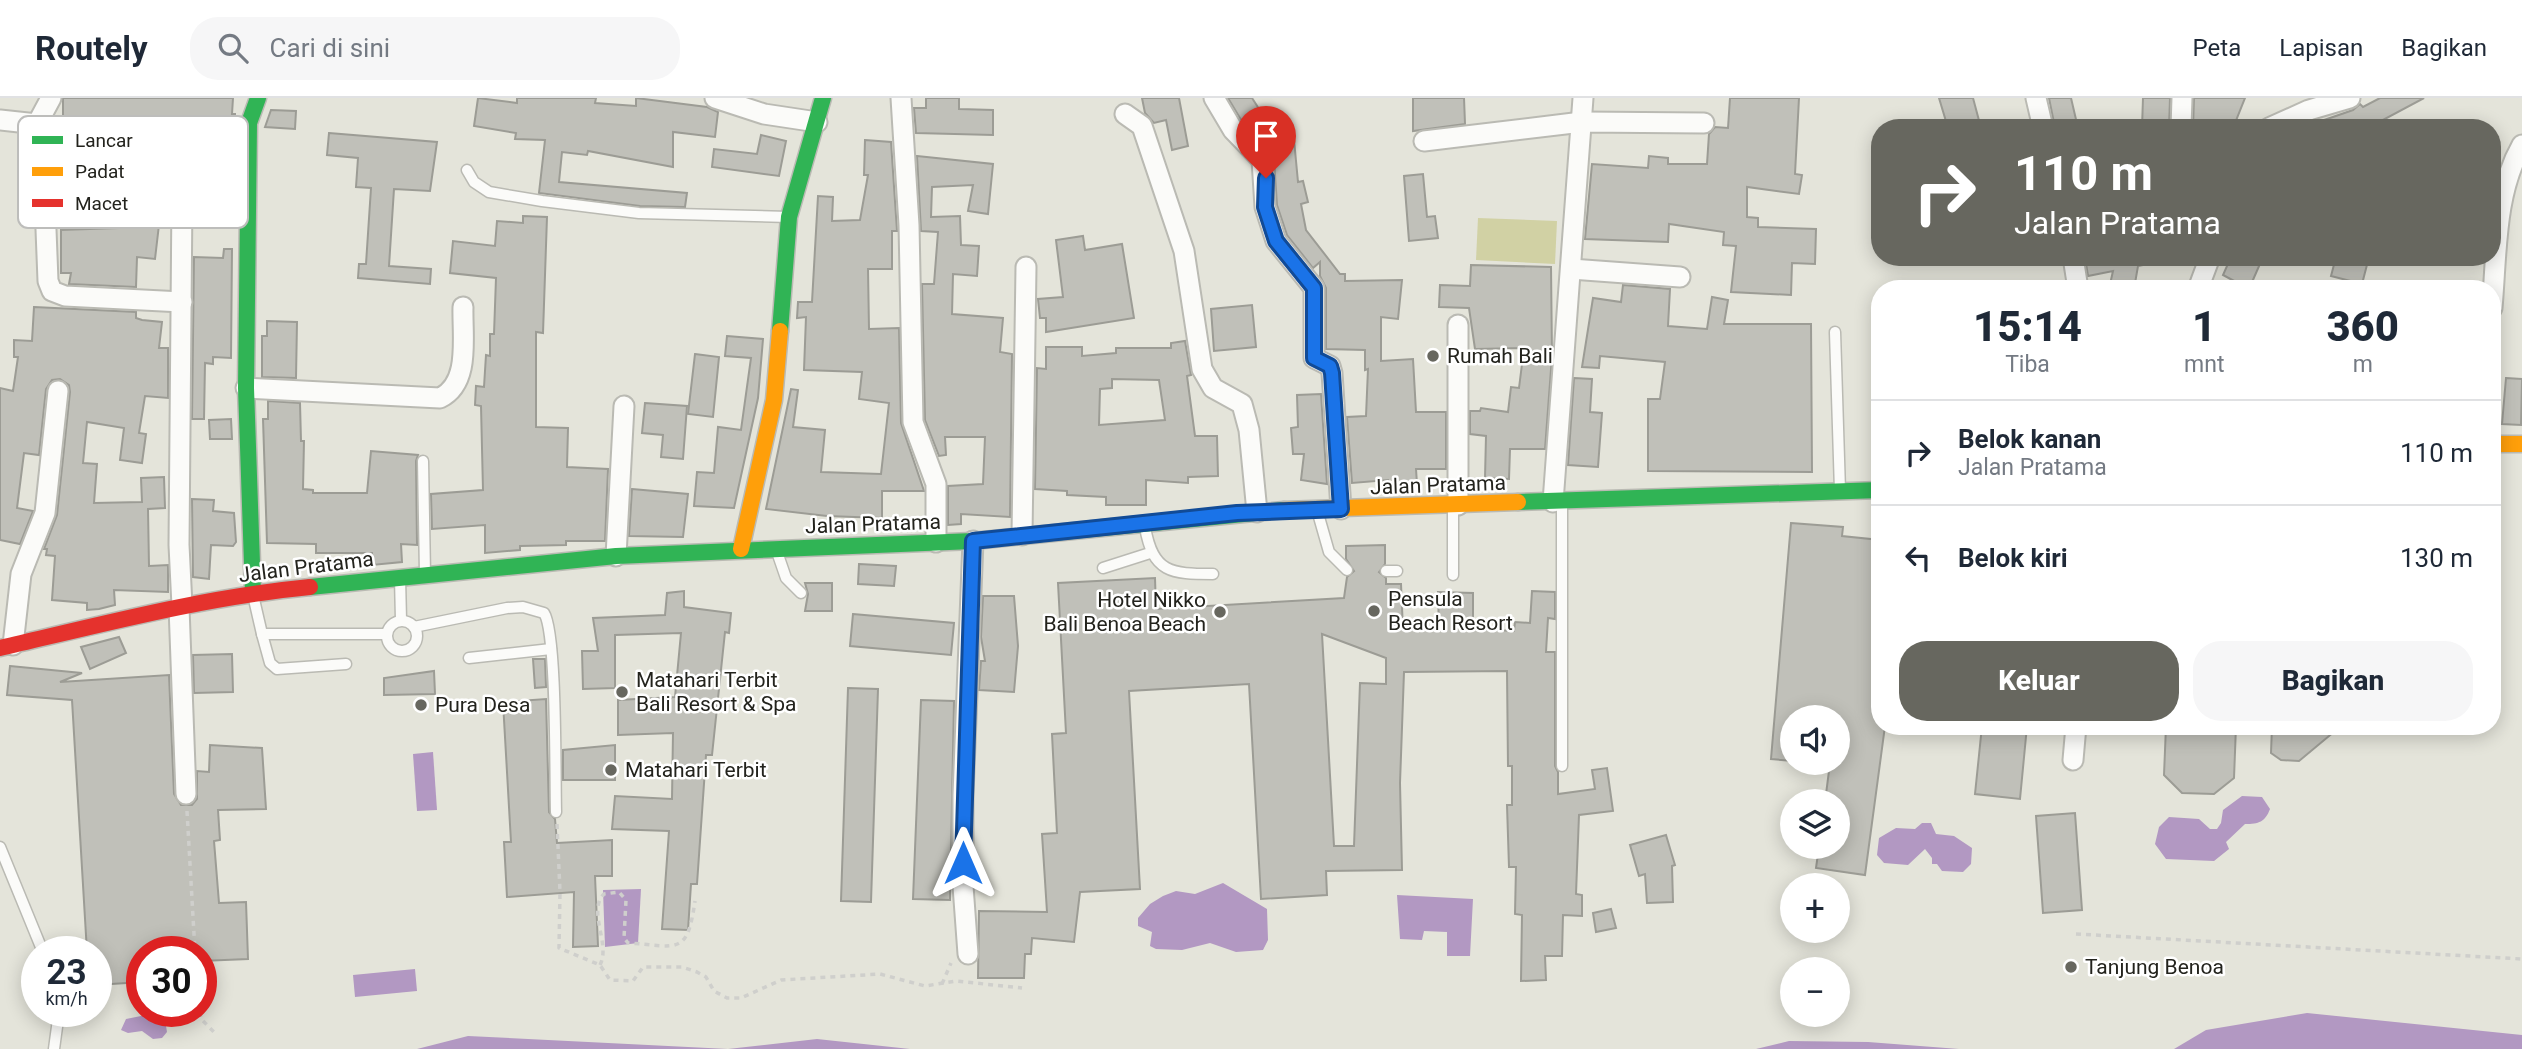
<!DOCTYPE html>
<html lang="id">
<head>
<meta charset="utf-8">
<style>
  body { margin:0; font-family:Roboto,sans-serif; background:#f6f6f7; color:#1f2937; height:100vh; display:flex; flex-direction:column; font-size:26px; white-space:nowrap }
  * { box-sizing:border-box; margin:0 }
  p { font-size:23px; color:#747a83 }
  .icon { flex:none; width:38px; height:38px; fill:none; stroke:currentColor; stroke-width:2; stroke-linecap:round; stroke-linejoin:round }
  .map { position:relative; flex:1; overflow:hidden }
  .panel { position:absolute; left:1871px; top:182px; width:630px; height:455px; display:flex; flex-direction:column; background:#fff; border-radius:28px; box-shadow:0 4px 18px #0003 }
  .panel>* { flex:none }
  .guide { position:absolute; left:1871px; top:21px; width:630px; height:147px; border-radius:28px; box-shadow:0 4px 18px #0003; background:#67675f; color:#fff; overflow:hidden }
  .tools { position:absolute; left:1780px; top:607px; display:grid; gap:14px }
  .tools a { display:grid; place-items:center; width:70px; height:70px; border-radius:50%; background:#fff; box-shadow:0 4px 18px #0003; font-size:35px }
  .speed { position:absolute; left:21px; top:838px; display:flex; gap:14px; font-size:35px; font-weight:700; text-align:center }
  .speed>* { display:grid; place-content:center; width:91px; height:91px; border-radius:50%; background:#fff; box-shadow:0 4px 18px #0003; line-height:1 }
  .speed small { font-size:18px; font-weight:400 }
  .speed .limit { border:10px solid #d22; background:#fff; color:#111 }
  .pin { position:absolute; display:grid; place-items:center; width:60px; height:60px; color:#fff; margin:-72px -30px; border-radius:50% 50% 50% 0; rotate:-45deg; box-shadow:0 0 7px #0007 }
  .pin .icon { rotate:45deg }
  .me { position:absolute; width:77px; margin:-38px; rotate:0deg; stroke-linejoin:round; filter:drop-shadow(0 0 5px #0008) }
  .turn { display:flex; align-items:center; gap:24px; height:147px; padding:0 28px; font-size:32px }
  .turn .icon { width:91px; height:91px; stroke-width:2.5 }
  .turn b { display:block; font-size:49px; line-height:60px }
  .eta { display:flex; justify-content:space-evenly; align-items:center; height:119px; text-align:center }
  .eta b { font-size:42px; font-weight:800; line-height:49px }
  .action { display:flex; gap:14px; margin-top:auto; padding:14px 28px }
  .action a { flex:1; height:80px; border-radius:28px; background:#67675f; color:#fff; font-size:28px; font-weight:800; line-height:80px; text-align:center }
  .action a+a { background:#f6f6f7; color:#1f2937 }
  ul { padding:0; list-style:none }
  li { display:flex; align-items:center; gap:21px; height:105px; padding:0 28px; border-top:2px solid #e0e1e3 }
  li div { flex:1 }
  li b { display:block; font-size:26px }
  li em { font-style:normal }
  header { display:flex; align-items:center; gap:42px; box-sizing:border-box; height:98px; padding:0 35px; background:#fff; border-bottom:2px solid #e0e1e3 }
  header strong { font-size:33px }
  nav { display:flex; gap:38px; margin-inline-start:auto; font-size:24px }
  .search { width:490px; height:63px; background:#f6f6f7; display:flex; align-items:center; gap:18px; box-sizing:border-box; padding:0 24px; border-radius:28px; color:#747a83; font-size:26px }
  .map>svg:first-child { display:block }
</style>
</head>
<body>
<header>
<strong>Routely</strong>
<div class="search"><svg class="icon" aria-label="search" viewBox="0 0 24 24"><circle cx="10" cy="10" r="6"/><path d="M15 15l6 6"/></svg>Cari di sini</div>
<nav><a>Peta</a><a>Lapisan</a><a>Bagikan</a></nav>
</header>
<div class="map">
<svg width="2522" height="951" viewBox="0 0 2522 951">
  <rect width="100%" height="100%" fill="#e4e4da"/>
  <!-- green -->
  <path fill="#d1d1a4" d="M1478 120 1557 123 1555 166 1476 162Z"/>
  <!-- water -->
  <g fill="#b298c2">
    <path d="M433 654 437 712 417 713 413 656Z"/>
    <path d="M2242 698 2262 699 2270 711C2265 724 2259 726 2245 726L2226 744 2229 751 2214 763 2166 761 2155 746 2159 729 2169 719 2199 721 2210 731H2217L2221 725 2223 712Z"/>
    <path d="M1922 725H1931L1936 736 1954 738 1972 750 1971 766 1963 774 1942 773 1937 766H1932V760L1925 751 1908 767 1884 765 1877 757 1879 740 1896 730 1915 731Z"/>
    <path d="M1223 785 1267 811 1268 842 1263 852 1236 854 1210 845 1182 852 1156 851 1150 848 1152 834 1138 828V820L1150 806 1163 798 1176 793 1195 796Z"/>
    <path d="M641 791 638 845 605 849 603 792Z"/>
    <path d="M1397 797 1473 801 1470 858H1447V834L1424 833 1422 842 1400 841Z"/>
    <path d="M415 871 417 893 355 899 353 877Z"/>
    <path d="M2307 915 2522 937V951H2174L2206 932Z"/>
    <path d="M151 916 166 928 167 934 162 940 153 941 142 933 128 935 121 932 126 921Z"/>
    <path d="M468 938 728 951 817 941 910 951H417Z"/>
    <path d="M1789 943 1868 944 1959 951H1756Z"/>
  </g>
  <!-- building -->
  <g fill="#c0c0b9" stroke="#9c9c95" stroke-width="2" fill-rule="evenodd">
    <path d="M63 0H233L232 16H235L232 98 213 97 216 49 149 42 144 99 162 101 155 161 137 159 136 189 69 186 71 175H61V132L118 130 125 70 91 68 87 99 61 96 68 38 58 37 59 21H63Z"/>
    <path d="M478 0 517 5V0H596L595 5 636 8V0L707 9 718 14 715 39 673 34V69L588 53 587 57 562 54 559 84 687 95 685 109 640 108 539 95 545 42 515 41 516 35 474 28Z"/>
    <path d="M926 0H959V11L993 12V37L916 35 914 10H926Z"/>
    <path d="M1142 0H1179L1188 48 1172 52 1166 22 1154 25 1145 15Z"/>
    <path d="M1228 0H1252L1270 28 1255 38 1243 25Z"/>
    <path d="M1413 0H1464L1465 26 1413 33Z"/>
    <path d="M1730 0H1799L1795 76 1802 77 1799 96 1747 89V119L1758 120V129L1816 131 1815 166 1792 165 1791 197 1731 194 1736 148 1723 147 1724 134 1669 126 1668 144 1585 141 1592 66 1648 70 1649 58 1668 60V66H1707L1709 36 1715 29 1728 30Z"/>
    <path d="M1939 0H1973L1981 30H1948Z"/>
    <path d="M2049 0H2071L2078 30H2055Z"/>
    <path d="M2143 0H2170L2169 30H2142Z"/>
    <path d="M2194 0H2245L2233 30H2193Z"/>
    <path d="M2380 0H2424L2368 30H2301L2353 12 2360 6 2363 9Z"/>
    <path d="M271 12 296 13 295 31 265 29Z"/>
    <path d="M1293 31 1298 84 1303 83 1308 104 1301 106 1306 132 1340 176H1345V183L1402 182 1398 221 1381 219V263L1413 261 1416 314H1446V371H1416L1417 386 1389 388 1388 382 1352 385 1347 319 1366 318 1368 271 1365 272V252L1326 251V190L1320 178V164L1313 170 1287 137 1277 107 1274 61 1266 48 1265 33Z"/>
    <path d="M329 35 437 44 430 93 394 91 389 168 431 171 430 186 358 180 359 166H366L371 90 356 89 358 60 327 57Z"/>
    <path d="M761 37 786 43 779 78 712 69 714 51 757 56Z"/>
    <path d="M865 42 891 44 897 133H892V171H868L869 231 899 230 901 325 924 393H882V420L827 418 766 411 791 291 798 292 793 329 825 332 821 374 881 376 889 305 859 301 862 274 804 272 806 219 797 220 798 204H812L818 98 833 99 832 123 860 122 868 77H864Z"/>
    <path d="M917 58 993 66 988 116 968 113 973 87 932 89 931 119 960 118 961 147 979 148 977 178 953 176 952 216 1003 220 1000 254 1012 256 1010 419 961 416V426L948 427V388L983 386 985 339H945L946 357 939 358 925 322 922 186H934L938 134 921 133Z"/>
    <path d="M1423 76 1427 119 1435 118 1438 140 1409 143 1404 78Z"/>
    <path d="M201 99 219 101 217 130 199 128Z"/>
    <path d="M523 118 547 119 543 235 536 234V329L568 330 567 369 608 371 605 443H566V447L520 448V452L485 455V427L432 431 431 396 483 392 481 308 475 307 476 288 484 289 486 257 490 258V236H494L496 180 450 175 453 143 495 148 497 123 523 125Z"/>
    <path d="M1083 138 1085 152 1122 146 1134 220 1046 234V220H1040L1038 201 1063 199 1056 142Z"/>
    <path d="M224 151H232L231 260 213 259V266L205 265 204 321H192L194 159 223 160Z"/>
    <path d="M2085 159H2104L2143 167 2138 168 2134 191H2109L2113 173 2088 178Z"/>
    <path d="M2231 159H2263L2249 191 2223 177Z"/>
    <path d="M2336 159H2369L2362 186 2331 178Z"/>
    <path d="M1471 167 1551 169 1552 258 1545 351H1510L1509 381 1485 380 1486 338 1470 336V313H1480L1481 310 1508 314 1511 289 1519 290 1524 250 1475 251 1469 210 1439 209 1440 187 1470 188Z"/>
    <path d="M1623 187 1670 191 1668 228 1707 231 1712 199 1728 202 1724 226H1811L1812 374 1648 373V301H1660L1665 264 1600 258 1599 270 1582 269 1593 200 1621 204Z"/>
    <path d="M1252 207 1256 249 1214 253 1211 211Z"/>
    <path d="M34 209 136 214V220L142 222 162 224 159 250H168V300L145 298 139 335 146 336 142 365 120 362 124 330 87 324 83 365 97 366 94 405 142 404 141 380 164 379 165 410 148 411 149 468 168 467V494L114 492 115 507 99 511 87 512V505L52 502 55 458 46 457 47 451H44L57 417 70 294 69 287 60 281 52 282 46 291 39 357 24 355 17 410 33 413 20 446 0 442V290L13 293 18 259H14V242L32 243Z"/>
    <path d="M267 223 297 224 296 280 262 279V238H267Z"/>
    <path d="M727 238 763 241 758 300 734 410 694 408 697 374 714 375 718 329 741 332 751 260 725 258Z"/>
    <path d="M1185 243 1191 277 1187 278 1195 338H1217L1218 378 1188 379V385L1146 382V407H1106V399L1067 397V393L1035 391 1037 270 1046 271V249H1082V258L1116 255V250H1171V245ZM1112 281 1159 282 1165 322 1099 327 1100 291 1112 290Z"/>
    <path d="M695 256 719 259 713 319 688 316Z"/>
    <path d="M1574 280 1592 281 1590 314 1602 315 1598 369 1568 367Z"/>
    <path d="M2506 280 2522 281 2521 327 2502 326Z"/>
    <path d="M1321 296 1327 386 1301 382 1304 356H1293L1291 330 1298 329 1297 297Z"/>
    <path d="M268 303 300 305 301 343H304L303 391 313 392V395H367L371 353 418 357 416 363 417 447 401 446 402 464 372 467V455H316V446L267 445 263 321H268Z"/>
    <path d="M645 305 687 308 683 361 661 359 663 337 642 335Z"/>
    <path d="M231 321 232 341H210L209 322Z"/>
    <path d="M632 391 688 396 683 439 629 438Z"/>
    <path d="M192 401 214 402 213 413 234 415 236 444 233 448 211 447 209 481 193 479Z"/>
    <path d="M1791 425 1843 429 1842 438 1880 442V628H1885L1865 777 1816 770 1819 749H1838V704H1825L1830 665H1838V620H1792V663L1771 661Z"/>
    <path d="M1385 447V466L1379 474 1386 480V486H1401L1403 532H1439L1438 494 1473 495V531L1514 533 1515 524 1530 525 1532 493 1555 494V521L1548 520 1546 554H1555V668L1558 674V696L1595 691 1592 672 1607 670 1613 713 1579 717 1576 796 1582 797V818L1563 817 1562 858H1545L1546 882 1521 883 1522 817 1515 816 1516 769H1509L1507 707H1512V668H1508L1507 573 1404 574 1400 685 1402 772 1326 773 1327 797 1261 801 1249 586 1129 593 1140 791 1080 794 1074 844 1032 840 1031 856H1025L1024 880H978L979 813 1047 814 1042 736 1057 735 1052 636 1066 635 1058 485 1155 480 1156 511 1344 500 1347 479 1354 473 1346 461V448ZM1322 536 1386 560V586L1360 585 1354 748H1334Z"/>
    <path d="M859 466 896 468 894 488 858 486Z"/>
    <path d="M805 485H832V513H805L808 496Z"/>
    <path d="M684 493V509L731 515 729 535 725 534 712 657H706L697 786H691L688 832 662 831 669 733 612 731 615 698 672 701 673 635 618 637V602L675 599 681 535 615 537V590L583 591 582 553H598L593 520 665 517 667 495Z"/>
    <path d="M983 498H1014L1018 548 1014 594 979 592 981 563H985L981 539Z"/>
    <path d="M853 516 954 525 951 557 850 548Z"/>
    <path d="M119 539 126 555 90 571 81 549Z"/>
    <path d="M232 556 233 594 194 595 193 557Z"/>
    <path d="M533 561H545L546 589 535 590Z"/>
    <path d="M10 568 82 575 60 584 169 577 174 696 181 707H192L197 701V673L209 674 210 647 262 650 266 711 218 712 220 742 214 743 219 805 246 804 248 861 201 863V854H142V884L96 887V854H87L72 602 7 597Z"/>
    <path d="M434 573 435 596 384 597V580Z"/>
    <path d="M848 590 878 591 871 804 841 803Z"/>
    <path d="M546 601 549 714 555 721 557 745 612 742V778H595L598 848 573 849 574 794 507 799 504 744H511L503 604Z"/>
    <path d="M921 602 954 603 950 802 913 801Z"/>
    <path d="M1982 628H2027L2020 701 1975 696Z"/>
    <path d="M2166 628H2236L2234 680 2214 696 2182 695 2164 677Z"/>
    <path d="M2272 628H2341L2299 663 2281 662 2271 655Z"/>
    <path d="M615 647V682H563V652Z"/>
    <path d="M2075 715 2082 812 2043 815 2036 718Z"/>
    <path d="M1666 737 1675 767 1672 768 1673 804 1647 805 1645 776 1639 778 1630 747Z"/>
    <path d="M1611 811 1616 830 1596 834 1593 815Z"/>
  </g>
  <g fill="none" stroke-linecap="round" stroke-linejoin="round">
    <defs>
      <g id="lane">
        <path d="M467 72 474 84 489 94 542 103 639 115 789 119"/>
        <path d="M1835 234 1840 393"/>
        <path d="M423 363 425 476"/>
        <path d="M1562 405V668"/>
        <path d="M1317 412 1329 454 1347 472"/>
        <path d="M1145 429C1153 475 1171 476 1213 476"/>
        <path d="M776 451 786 480 801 495"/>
        <path d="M1103 470 1150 455"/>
        <path d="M1386 473H1397"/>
        <path d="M1453 477V408"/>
        <path d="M400 480 401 522"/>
        <path d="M253 497 262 536H386"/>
        <circle cx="402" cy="538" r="15"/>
        <path d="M414 529 507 510 523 509 544 515C557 534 555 682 556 714"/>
        <path d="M262 536 270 565 277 571 346 566"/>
        <path d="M469 560 551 551"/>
        <path d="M0 749 43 854"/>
        <path d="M54 951 59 914"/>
      </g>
      <g id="street">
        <path d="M51 0 37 26 43 54 48 183 52 193 65 198 182 204"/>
        <path d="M715 0 764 16 817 24"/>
        <path d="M901 0 909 127 913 324 936 386V444"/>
        <path d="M1214 0 1233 32 1262 62 1265 109 1276 143 1314 190V260L1330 268 1332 275 1341 411"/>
        <path d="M2036 0 2043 30"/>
        <path d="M1125 16 1142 28 1184 153 1202 271 1213 290 1242 306 1249 332 1257 414"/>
        <path d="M0 22 37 26"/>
        <path d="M2181 30 2182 0"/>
        <path d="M2269 30 2309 12 2350 0"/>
        <path d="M1424 43 1582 24 1704 25"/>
        <path d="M2073 159 2078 191"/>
        <path d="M1571 171 1680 179"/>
        <path d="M2198 191 2210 159"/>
        <path d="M2492 210C2497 156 2494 96 2522 47"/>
        <path d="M1458 227V407"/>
        <path d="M246 290 440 300C471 285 462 238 463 209"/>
        <path d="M1553 404 1583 0"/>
        <path d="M1022 437 1026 169"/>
        <path d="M616 458 624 308"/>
        <path d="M182 508 179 447 182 98"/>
        <path d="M179 509 186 696"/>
        <path d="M13 547 21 476 45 415 58 293"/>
        <path d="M2073 662 2076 628"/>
        <path d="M968 856 963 788V697L973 443"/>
      </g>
      <g id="fast">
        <path d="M780 233 789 119 823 0"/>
        <path d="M1518 404 1880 392"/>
        <path d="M310 489 616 458 973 443 1284 412"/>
        <path d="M253 495 246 290 249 25 258 0"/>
      </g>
      <g id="slow">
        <path d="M2492 346H2522"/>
        <path d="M1284 412 1518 404"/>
        <path d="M741 451 774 302 780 233"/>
      </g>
      <path id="jam" d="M0 550C103 526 205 499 310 489"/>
    </defs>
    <!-- lane casing -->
    <use href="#lane" stroke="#babab3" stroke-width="13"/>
    <!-- street casing -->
    <use href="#street" stroke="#babab3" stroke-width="23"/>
    <!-- fast casing -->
    <use href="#fast" stroke="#babab3" stroke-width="19"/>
    <!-- slow casing -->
    <use href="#slow" stroke="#babab3" stroke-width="19"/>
    <!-- jam casing -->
    <use href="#jam" stroke="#babab3" stroke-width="19"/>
    <!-- path -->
    <g stroke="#cfcfcc" stroke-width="3.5" stroke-dasharray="5 5" stroke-linecap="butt">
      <path d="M187 713 195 854"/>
      <path d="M557 726 560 794 559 850 600 867 610 882 633 883 643 869H682L697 874 706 879 714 893 727 900H741L781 882 880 876 925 888 956 883 1022 890"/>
      <path d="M2076 836 2522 861"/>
      <path d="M600 867C611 846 587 813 604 796L619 794 626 802 624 840 628 845C678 848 687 859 695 803"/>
      <path d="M942 886 951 865"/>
      <path d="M200 914 201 921 215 935"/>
    </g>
    <!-- lane -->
    <use href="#lane" stroke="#fbfbf9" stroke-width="10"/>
    <!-- street -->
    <use href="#street" stroke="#fbfbf9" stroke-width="19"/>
    <!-- fast -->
    <use href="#fast" stroke="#30b455" stroke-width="16"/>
    <!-- slow -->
    <use href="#slow" stroke="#ff9f0a" stroke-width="16"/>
    <!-- jam -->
    <use href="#jam" stroke="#e5322d" stroke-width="16"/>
  </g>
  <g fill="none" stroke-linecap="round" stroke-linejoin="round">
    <defs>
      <path id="route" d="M963 765 973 443 1237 415 1341 411 1332 275 1330 268 1314 260V190L1276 143 1265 109 1266 80"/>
    </defs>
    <!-- route casing -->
    <use href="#route" stroke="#114b97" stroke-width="18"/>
    <!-- route -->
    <use href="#route" stroke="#1a73e8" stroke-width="12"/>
  </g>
  <!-- markers -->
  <g fill="#67675f" stroke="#fff" stroke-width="2.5">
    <circle cx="1433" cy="258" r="7"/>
    <circle cx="1374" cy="513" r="7"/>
    <circle cx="1220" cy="514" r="7"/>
    <circle cx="622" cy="594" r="7"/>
    <circle cx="421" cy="607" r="7"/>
    <circle cx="611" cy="672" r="7"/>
    <circle cx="2071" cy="869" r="7"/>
  </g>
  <g text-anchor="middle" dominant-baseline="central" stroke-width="5" stroke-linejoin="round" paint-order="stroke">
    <!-- poi labels -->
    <g font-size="21" fill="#23231d" stroke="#fff" text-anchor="start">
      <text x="1447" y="258">Rumah Bali</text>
      <text x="1388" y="501">Pensula<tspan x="1388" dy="24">Beach Resort</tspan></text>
      <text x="1206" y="502" text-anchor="end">Hotel Nikko<tspan x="1206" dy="24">Bali Benoa Beach</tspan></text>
      <text x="636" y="582">Matahari Terbit<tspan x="636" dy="24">Bali Resort &amp; Spa</tspan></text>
      <text x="435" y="607">Pura Desa</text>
      <text x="625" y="672">Matahari Terbit</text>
      <text x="2085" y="869">Tanjung Benoa</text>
    </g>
    <!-- street labels -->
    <g font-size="21" fill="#23231d" stroke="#fff">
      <text transform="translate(1438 387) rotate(-2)">Jalan Pratama</text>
      <text transform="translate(873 426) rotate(-2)">Jalan Pratama</text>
      <text transform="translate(306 469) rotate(-7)">Jalan Pratama</text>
    </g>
  </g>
  <!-- legend -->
  <rect x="18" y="18" width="230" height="112" rx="10" fill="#fff" stroke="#bdbdbb" stroke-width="2"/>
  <rect x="32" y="38" width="31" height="8" fill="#30b455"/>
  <rect x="32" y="69" width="31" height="9" fill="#ff9f0a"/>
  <rect x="32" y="101" width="31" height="8" fill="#e5322d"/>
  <g font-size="19" fill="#23231d">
    <text x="75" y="49">Lancar</text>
    <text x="75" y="80">Padat</text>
    <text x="75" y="112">Macet</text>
  </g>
</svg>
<div class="tools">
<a><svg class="icon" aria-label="sound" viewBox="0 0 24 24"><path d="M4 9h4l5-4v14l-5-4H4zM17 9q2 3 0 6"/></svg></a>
<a><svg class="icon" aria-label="layers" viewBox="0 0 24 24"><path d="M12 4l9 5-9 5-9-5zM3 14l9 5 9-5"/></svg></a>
<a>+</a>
<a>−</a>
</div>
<div class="speed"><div>23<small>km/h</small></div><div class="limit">30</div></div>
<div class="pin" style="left:1266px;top:80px;background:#d93025"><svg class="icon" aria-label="arrive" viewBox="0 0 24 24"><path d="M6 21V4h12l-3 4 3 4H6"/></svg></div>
<svg class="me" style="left:963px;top:765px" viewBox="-20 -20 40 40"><path d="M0-17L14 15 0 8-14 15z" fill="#1a73e8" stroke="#fff" stroke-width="4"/></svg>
<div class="guide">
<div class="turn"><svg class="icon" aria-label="right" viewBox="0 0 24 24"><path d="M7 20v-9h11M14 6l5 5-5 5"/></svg><div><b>110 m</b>Jalan Pratama</div></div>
</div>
<section class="panel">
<div class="eta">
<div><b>15:14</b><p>Tiba</p></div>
<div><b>1</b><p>mnt</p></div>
<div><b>360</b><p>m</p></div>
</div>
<ul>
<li><svg class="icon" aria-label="right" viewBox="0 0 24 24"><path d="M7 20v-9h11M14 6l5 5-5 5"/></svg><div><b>Belok kanan</b><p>Jalan Pratama</p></div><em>110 m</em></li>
<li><svg class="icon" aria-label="left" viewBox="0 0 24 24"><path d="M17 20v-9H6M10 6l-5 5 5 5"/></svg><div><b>Belok kiri</b></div><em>130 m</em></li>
</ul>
<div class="action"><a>Keluar</a><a>Bagikan</a></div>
</section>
</div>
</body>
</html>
